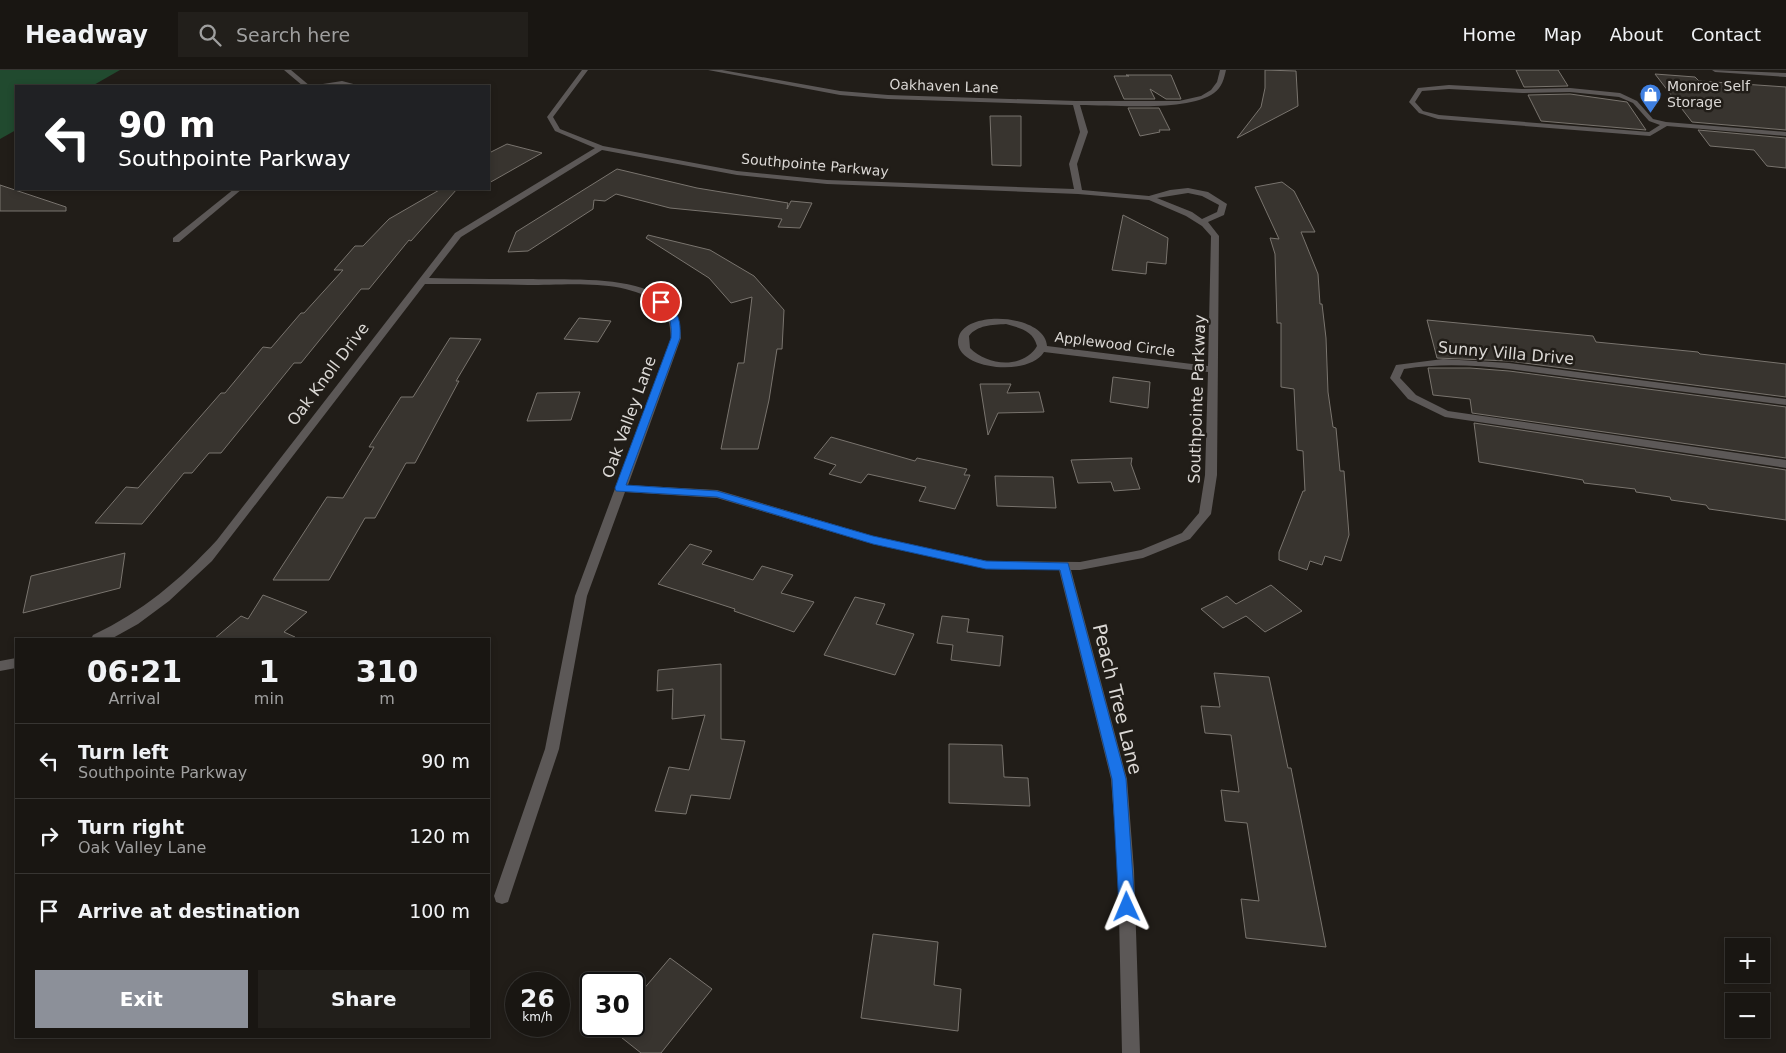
<!DOCTYPE html>
<html lang="en">
<head>
<meta charset="utf-8">
<style>
  body { margin:0; font-family:"DejaVu Sans",sans-serif; background:#221f1b; color:#f1f3f6; height:100vh; display:flex; flex-direction:column; font-size:19px; white-space:nowrap }
  * { box-sizing:border-box; margin:0 }
  p { font-size:16px; color:#9f9f9f }
  .icon { flex:none; width:28px; height:28px; fill:none; stroke:currentColor; stroke-width:2; stroke-linecap:round; stroke-linejoin:round }
  .map { position:relative; flex:1; overflow:hidden }
  .side { position:absolute; left:15px; top:568px; width:475px; height:400px; display:flex; flex-direction:column; background:#191612; border-radius:0px; box-shadow:0 2px 8px #0003,0 0 0 1px #373532 }
  .side>* { flex:none }
  .hud { position:absolute; left:15px; top:15px; width:475px; height:105px; border-radius:0px; box-shadow:0 2px 8px #0003,0 0 0 1px #373532; background:#202124; color:#fff; overflow:hidden }
  .buttons { position:absolute; left:1725px; top:868px; display:grid; gap:10px }
  .buttons a { display:grid; place-items:center; width:45px; height:45px; border-radius:0px; background:#191612; box-shadow:0 2px 8px #0003,0 0 0 1px #373532; font-size:25px }
  .speed { position:absolute; left:505px; top:902px; display:flex; gap:10px; font-size:25px; font-weight:700; text-align:center }
  .speed>* { display:grid; place-content:center; width:65px; height:65px; border-radius:50%; background:#191612; box-shadow:0 2px 8px #0003,0 0 0 1px #373532; line-height:1 }
  .speed small { font-size:12px; font-weight:400 }
  .speed .limit { border:2px solid #111; border-radius:8px; background:#fff; color:#111 }
  .pin { position:absolute; display:grid; place-items:center; width:42px; height:42px; color:#fff; margin:-21px; border:2px solid #fff; border-radius:50%; box-shadow:0 1px 5px #0007 }
  .me { position:absolute; width:55px; margin:-28px; rotate:359deg; stroke-linejoin:round; filter:drop-shadow(0 0 4px #0008) }
  .turn { display:flex; align-items:center; gap:18px; height:105px; padding:0 20px; font-size:22px }
  .turn .icon { width:65px; height:65px; stroke-width:2.5 }
  .turn b { display:block; font-size:35px; line-height:42px }
  .eta { display:flex; justify-content:space-evenly; align-items:center; height:85px; text-align:center }
  .eta b { font-size:30px; font-weight:600; line-height:35px }
  .button { display:flex; gap:10px; margin-top:auto; padding:10px 20px }
  .button a { flex:1; height:58px; border-radius:0px; background:#8c9099; color:#fff; font-size:20px; font-weight:600; line-height:58px; text-align:center }
  .button a+a { background:#221f1b; color:#f1f3f6 }
  ul { padding:0; list-style:none }
  li { display:flex; align-items:center; gap:15px; height:75px; padding:0 20px; border-top:1px solid #373532 }
  li div { flex:1 }
  li b { display:block; font-size:19px }
  li em { font-style:normal }
  header { display:flex; align-items:center; gap:30px; box-sizing:border-box; height:70px; padding:0 25px; background:#191612; border-bottom:1px solid #373532 }
  header strong { font-size:24px }
  nav { display:flex; gap:28px; margin-inline-start:auto; font-size:18px }
  .search { width:350px; height:45px; background:#221f1b; display:flex; align-items:center; gap:12px; box-sizing:border-box; padding:0 18px; border-radius:0px; color:#9f9f9f; font-size:19px }
  .map>svg:first-child { display:block }
</style>
</head>
<body>
<header>
<strong>Headway</strong>
<div class="search"><svg class="icon" aria-label="search" viewBox="0 0 24 24"><circle cx="10" cy="10" r="6"/><path d="M15 15l6 6"/></svg>Search here</div>
<nav><a>Home</a><a>Map</a><a>About</a><a>Contact</a></nav>
</header>
<div class="map">
<svg width="1786" height="983" viewBox="0 0 1786 983">
  <rect width="100%" height="100%" fill="#211d18"/>
  <!-- green -->
  <path fill="#214a2f" d="M0 0H120L92 16H16V60L0 69Z"/>
  <!-- building -->
  <g fill="#38342f" stroke="#79746e">
    <path d="M1265 0 1296 1 1298 36 1237 68 1261 37 1265 18Z"/>
    <path d="M1516 0H1558L1568 16 1524 17Z"/>
    <path d="M1655 4 1695 7 1699 11 1786 17V60L1692 52Z"/>
    <path d="M1126 5H1171L1181 29H1166L1150 19 1155 29H1124L1114 6H1129Z"/>
    <path d="M1570 24 1627 32 1646 60 1541 51 1528 25Z"/>
    <path d="M1128 38H1159L1170 60H1159L1160 62 1140 66Z"/>
    <path d="M990 46H1021V96L992 95Z"/>
    <path d="M1698 60 1786 68V98L1767 96 1754 80 1710 76Z"/>
    <path d="M507 74 542 83 489 113V83Z"/>
    <path d="M617 99 697 118 788 133 787 139 791 131 812 133 800 158 778 157 782 149 670 138 616 124 605 131 594 130 593 139 528 181 508 182 516 162Z"/>
    <path d="M1282 112 1294 121 1315 162H1301L1318 204 1320 234H1322L1326 268 1328 322 1333 357 1336 358 1340 401H1344L1349 465 1341 491 1325 486 1322 495 1310 491 1307 500 1279 490V482L1303 421H1305L1303 381 1297 380 1294 319 1281 317V253H1277L1275 184 1270 168 1279 169 1255 117Z"/>
    <path d="M0 115 66 137V141H0Z"/>
    <path d="M441 119H457L411 171 409 170 369 219H361L301 293H294L221 383H209L192 403H184L142 454 95 453 126 417 138 418 221 323H225L263 277 271 278 301 243H304L343 200H334L355 176H363L389 149Z"/>
    <path d="M1123 145 1168 168 1166 194 1147 192 1146 204 1112 200Z"/>
    <path d="M648 165 710 180 754 206 784 240 782 279H777L769 330 758 379H721L738 293H744L752 227 731 233 709 208 646 168Z"/>
    <path d="M579 248 611 251 598 272 564 269Z"/>
    <path d="M1427 250 1593 266 1596 272 1698 282 1700 284 1786 294V327L1509 291 1437 288Z"/>
    <path d="M450 268 481 269 456 311H459L415 393H406L375 448H365L329 510H273L327 427 343 428 374 377H369L401 327H413Z"/>
    <path d="M1428 298H1470L1509 301 1786 337V388L1472 343 1470 329 1433 325Z"/>
    <path d="M1113 307 1150 312 1148 338 1110 332Z"/>
    <path d="M980 314H1011L1007 323 1039 322 1044 342 998 343 988 365Z"/>
    <path d="M580 322 571 350 527 351 537 323Z"/>
    <path d="M1474 353 1786 400V450L1709 439 1706 435 1671 430 1670 427 1636 422 1635 419 1584 413 1583 410 1479 392Z"/>
    <path d="M831 367 915 391 917 388 967 399 964 405H970L955 439 919 431 926 417 868 404 861 413 829 404 836 395 814 388Z"/>
    <path d="M1132 388 1131 394 1140 419 1114 421 1111 412 1078 413 1071 390Z"/>
    <path d="M995 406 1053 407 1056 438 997 436Z"/>
    <path d="M690 474 712 481 702 494 753 510 762 496 793 505 781 523 814 532 794 562 734 541 735 539 658 514Z"/>
    <path d="M125 483 120 518 23 543 31 506Z"/>
    <path d="M1271 515 1302 541 1265 562 1246 546 1223 558 1201 539 1227 526 1236 534Z"/>
    <path d="M263 525 307 542 284 562 295 567V569H214L241 546 248 549Z"/>
    <path d="M855 527 885 534 876 554 914 564 895 605 824 585Z"/>
    <path d="M942 546 969 549 967 562 1003 566 1000 596 951 590 953 575 937 573Z"/>
    <path d="M721 594V669L745 671 730 729 691 725 686 744 655 741 669 697 689 700 705 645 672 649 673 619 657 621 658 600Z"/>
    <path d="M1214 603 1269 607 1288 698H1291L1326 877 1246 868 1241 829 1259 831 1247 753 1225 751 1221 720 1239 722 1231 665 1205 663 1201 636 1220 637Z"/>
    <path d="M949 674 1002 675 1004 707 1028 708 1030 736 949 733Z"/>
    <path d="M873 864 938 872 934 915 961 919 958 961 861 948Z"/>
    <path d="M670 888 712 919 661 983H641L607 956H634V915L642 921Z"/>
  </g>
  <g fill="none" stroke-linecap="round" stroke-linejoin="round">
    <!-- minor -->
    <g fill="#5c5857" fill-rule="evenodd">
      <path d="M284 0H291L310 16 342 11 361 16H303Z"/>
      <path d="M582 0H588L553 47 560 59 603 76 737 101 827 110 1074 119 1069 94 1080 62 1073 35 888 29 840 25 708 0H722L840 21 888 25 1076 31H1179L1201 26 1211 20 1217 12 1220 0H1226C1224 9 1222 17 1214 23 1188 42 1113 35 1080 35L1088 62 1077 94 1082 120 1149 126 1170 120 1188 118 1208 122 1227 134 1224 145 1208 152 1219 166 1217 405 1211 444 1190 469 1143 488 1080 500H1071L1127 709 1134 800 1140 983H1122L1118 800 1111 709 1059 500 987 499 873 474 717 428 625 422 587 526 559 679 508 832 502 834 496 832 494 826 545 679 575 526 671 268C670 255 669 243 658 234 627 208 566 215 528 215 494 214 460 214 425 214L212 491 169 531 138 554 111 569H91L93 565C142 542 180 510 217 470L455 163 595 78 555 61 547 47ZM602 80 737 105 827 114 1078 124 1149 130 1186 146 1202 156 1211 166 1208 296 1047 276C1045 245 969 239 959 266 948 298 1027 309 1044 282L1208 302 1205 405 1199 443 1182 463 1141 480 1080 492 987 491 873 466 717 420 628 415 681 268C680 254 677 241 665 230 636 205 566 210 528 209 495 209 462 209 429 208L461 167ZM1188 123 1202 126 1219 135 1217 142 1202 149 1192 142 1157 128ZM1006 254C1019 258 1033 260 1037 276 1024 299 987 296 970 278L969 266C977 255 992 255 1006 254Z"/>
      <path d="M1712 0 1786 3V7L1715 2Z"/>
      <path d="M1449 15 1522 19 1570 18 1620 23 1637 31 1653 49 1666 52 1786 62V66L1667 56 1650 66 1438 49 1419 43 1409 32 1418 18ZM1449 19 1522 23 1570 22 1619 27 1633 33 1649 51 1660 55 1649 62 1439 45 1423 41 1415 32 1422 21Z"/>
      <path d="M234 119H242L179 172H173V168Z"/>
      <path d="M1443 289 1509 293 1786 329V335L1509 299C1474 295 1439 293 1404 299L1400 308 1416 325 1448 341 1786 390V398L1445 347 1408 329 1390 308 1396 295Z"/>
      <path d="M16 588V598L0 601V591Z"/>
    </g>
  </g>
  <!-- route -->
  <path fill="#1a73e8" stroke="#114b97" d="M658 230H664C678 243 681 248 680 268L626 415 717 421 873 466 986 491 1068 493 1126 709 1135 837 1132 842 1127 844 1121 842 1119 837 1112 709 1060 500 986 499 873 474 717 427 616 421 615 418 671 268C672 252 670 245 658 233Z"/>
  <!-- icons -->
  <defs>
    <symbol id="shop-pin" viewBox="-11 -11 22 30"><path d="M0 17L-7.5 6A9.5 9.5 0 1 1 7.5 6Z" fill="#3f7fe0" stroke="#211d18"/><path d="M-5-2.5h2.3a2.7 3.5 0 0 1 5.4 0H5L5.5 6h-11ZM-1.5-2.5h3a1.5 2.3 0 0 0-3 0Z" fill="#fff"/></symbol>
  </defs>
  <g fill-rule="evenodd">
    <use href="#shop-pin" x="1638" y="12" width="25" height="34"/>
  </g>
  <g text-anchor="middle" dominant-baseline="central" stroke-width="5" stroke-linejoin="round" paint-order="stroke">
    <!-- far-street labels -->
    <g font-size="14" fill="#dbd8d5" stroke="#211d18">
      <text transform="translate(944 16) rotate(2)">Oakhaven Lane</text>
      <text transform="translate(815 95) rotate(5)">Southpointe Parkway</text>
      <text transform="translate(1115 274) rotate(7)">Applewood Circle</text>
    </g>
    <!-- far-poi labels -->
    <g font-size="14" fill="#dbd8d5" stroke="#211d18" text-anchor="start">
      <text x="1667" y="16">Monroe Self<tspan x="1667" dy="16">Storage</tspan></text>
    </g>
    <!-- street labels -->
    <g font-size="16" fill="#dbd8d5" stroke="#211d18">
      <text transform="translate(1506 283) rotate(5)">Sunny Villa Drive</text>
      <text transform="translate(328 304) rotate(-53)">Oak Knoll Drive</text>
      <text transform="translate(1197 329) rotate(-88)">Southpointe Parkway</text>
      <text transform="translate(629 347) rotate(-70)">Oak Valley Lane</text>
    </g>
    <!-- near-street labels -->
    <g font-size="19" fill="#dbd8d5" stroke="#211d18">
      <text transform="translate(1118 629) rotate(76)">Peach Tree Lane</text>
    </g>
  </g>
</svg>
<div class="buttons">
<a>+</a>
<a>−</a>
</div>
<div class="speed"><div>26<small>km/h</small></div><div class="limit">30</div></div>
<div class="pin" style="left:661px;top:232px;background:#d93025"><svg class="icon" aria-label="arrive" viewBox="0 0 24 24"><path d="M6 21V4h12l-3 4 3 4H6"/></svg></div>
<svg class="me" style="left:1127px;top:837px" viewBox="-20 -20 40 40"><path d="M0-17L14 15 0 8-14 15z" fill="#1a73e8" stroke="#fff" stroke-width="4"/></svg>
<div class="hud">
<div class="turn"><svg class="icon" aria-label="left" viewBox="0 0 24 24"><path d="M17 20v-9H6M10 6l-5 5 5 5"/></svg><div><b>90 m</b>Southpointe Parkway</div></div>
</div>
<section class="side">
<div class="eta">
<div><b>06:21</b><p>Arrival</p></div>
<div><b>1</b><p>min</p></div>
<div><b>310</b><p>m</p></div>
</div>
<ul>
<li><svg class="icon" aria-label="left" viewBox="0 0 24 24"><path d="M17 20v-9H6M10 6l-5 5 5 5"/></svg><div><b>Turn left</b><p>Southpointe Parkway</p></div><em>90 m</em></li>
<li><svg class="icon" aria-label="right" viewBox="0 0 24 24"><path d="M7 20v-9h11M14 6l5 5-5 5"/></svg><div><b>Turn right</b><p>Oak Valley Lane</p></div><em>120 m</em></li>
<li><svg class="icon" aria-label="arrive" viewBox="0 0 24 24"><path d="M6 21V4h12l-3 4 3 4H6"/></svg><div><b>Arrive at destination</b></div><em>100 m</em></li>
</ul>
<div class="button"><a>Exit</a><a>Share</a></div>
</section>
</div>
</body>
</html>
